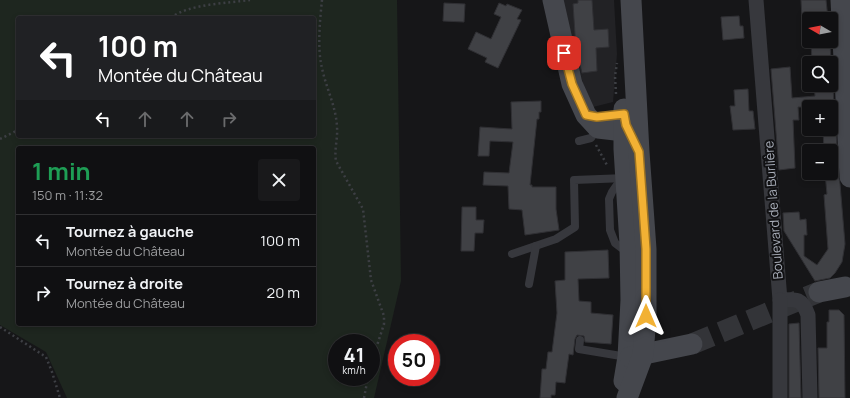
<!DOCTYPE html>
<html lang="fr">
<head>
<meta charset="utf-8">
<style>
  body { margin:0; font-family:Manrope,sans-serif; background:#19191b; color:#f1f3f6; height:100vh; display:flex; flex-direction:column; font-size:15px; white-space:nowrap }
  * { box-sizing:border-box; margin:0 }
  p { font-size:13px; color:#9c9d9f }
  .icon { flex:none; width:22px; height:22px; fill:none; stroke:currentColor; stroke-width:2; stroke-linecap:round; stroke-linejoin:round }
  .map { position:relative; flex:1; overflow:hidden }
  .sheet { position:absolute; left:16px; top:146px; width:300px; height:180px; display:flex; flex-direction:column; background:#101012; border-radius:4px; box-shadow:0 2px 6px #0003,0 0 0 1px #303032 }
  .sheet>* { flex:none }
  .top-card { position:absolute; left:16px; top:16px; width:300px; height:122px; border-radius:4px; box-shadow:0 2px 6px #0003,0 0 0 1px #303032; background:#202124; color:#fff; overflow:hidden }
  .needle { width:26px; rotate:279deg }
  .controls { position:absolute; left:802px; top:12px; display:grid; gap:8px }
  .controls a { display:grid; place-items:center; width:36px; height:36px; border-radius:4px; background:#101012; box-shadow:0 2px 6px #0003,0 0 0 1px #303032; font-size:20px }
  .speed { position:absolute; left:328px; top:334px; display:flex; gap:8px; font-size:20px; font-weight:700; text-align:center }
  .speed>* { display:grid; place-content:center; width:52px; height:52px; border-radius:50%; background:#101012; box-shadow:0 2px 6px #0003,0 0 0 1px #303032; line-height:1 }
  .speed small { font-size:10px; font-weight:400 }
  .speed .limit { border:6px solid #d22; background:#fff; color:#111 }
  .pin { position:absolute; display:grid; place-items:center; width:34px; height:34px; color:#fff; margin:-17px; border-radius:8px; box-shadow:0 2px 6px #0006 }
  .me { position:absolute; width:44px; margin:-22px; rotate:0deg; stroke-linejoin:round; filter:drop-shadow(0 0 3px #0008) }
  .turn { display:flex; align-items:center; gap:14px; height:84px; padding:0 16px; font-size:18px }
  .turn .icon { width:52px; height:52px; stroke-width:2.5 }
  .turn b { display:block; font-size:28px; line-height:34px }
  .lanes { display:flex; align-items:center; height:38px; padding:0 16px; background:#0003; justify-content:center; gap:20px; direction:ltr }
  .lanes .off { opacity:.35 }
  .round { display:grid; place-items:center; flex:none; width:42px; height:42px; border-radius:4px; background:#19191b }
  .headline { display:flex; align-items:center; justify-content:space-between; height:68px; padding:0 16px }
  h1 { font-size:24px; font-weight:700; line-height:30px; color:#1e9e55 }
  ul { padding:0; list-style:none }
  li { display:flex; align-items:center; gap:12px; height:52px; padding:0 16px; border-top:1px solid #303032 }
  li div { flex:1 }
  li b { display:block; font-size:15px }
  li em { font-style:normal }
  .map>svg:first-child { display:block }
</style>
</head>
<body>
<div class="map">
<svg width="850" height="398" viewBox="0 0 850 398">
  <rect width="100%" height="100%" fill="#161618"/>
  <!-- built -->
  <path fill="#222225" d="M562 0H614L617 54 613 102 589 108Z"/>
  <!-- green -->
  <path fill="#1e261f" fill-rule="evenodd" d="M0 0H397L401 281 374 398H67L46 352 0 325ZM18 18H314V136H18ZM18 148H314V324H18ZM337 343H371V377H337Z"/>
  <!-- building -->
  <g fill="#404145" stroke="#303034">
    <path d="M578 0H592L594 30 608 29 609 47 596 48 597 71 582 73 576 49 573 4 578 3Z"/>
    <path d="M801 0H826L828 19H802Z"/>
    <path d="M444 3 465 4 464 22 443 21Z"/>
    <path d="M499 3 506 6 507 4 522 10 517 19 521 20 498 68 485 62 487 58 468 49 476 32 491 39 501 17 494 14Z"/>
    <path d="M739 16 740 26H743L744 38 723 40 721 17Z"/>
    <path d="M811 41H830L831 63H812Z"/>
    <path d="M790 67 792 98 815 96 814 85H833L834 107H798L799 120H793L795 168 779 170 771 69Z"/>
    <path d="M748 89 749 111H753L755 129 733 130 730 106H735L734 90Z"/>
    <path d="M541 101V112H539V119H537L530 185H532V187H556V209L559 230 525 235 522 210 509 209 508 186 483 185 484 172 509 173 513 142 490 141 489 156H478L480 127 512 129 511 102Z"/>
    <path d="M823 129H836L837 151H824Z"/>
    <path d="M825 173H838L840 184 845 244 842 262 835 273 830 278 815 281 784 231 783 213 799 212 800 220 806 219 807 235H804V256L817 265 828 249 824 195 827 194Z"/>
    <path d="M462 207H476V220H484L483 233H475L474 251H461Z"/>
    <path d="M608 250 609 278 578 279 579 301 591 302V313L613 315 611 344 585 342 584 336 577 335 575 339 573 355 569 354 565 383 556 382 555 395H551V398H540L542 369H546L548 352H552L557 313 555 281 565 280V252Z"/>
    <path d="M829 310H839L844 315 845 398H819L818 348H827V322H829Z"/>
    <path d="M799 323 801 398H789V324Z"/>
  </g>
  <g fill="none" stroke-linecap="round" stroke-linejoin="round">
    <!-- secondary-tunnel -->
    <path stroke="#333438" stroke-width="21" stroke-dasharray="21 10" stroke-linecap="butt" d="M692 344 819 292"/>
    <!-- path -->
    <g stroke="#3d3f44" stroke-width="2.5" stroke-dasharray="2 3" stroke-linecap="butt">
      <path d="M322 0C320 20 317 48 322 68 326 88 336 106 337 127 338 139 334 149 336 161L363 209 371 280 384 316V324L371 364"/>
      <path d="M171 18C187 4 229 3 250 0"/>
      <path d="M616 94 615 76 617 63"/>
      <path d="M0 139 18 130"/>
      <path d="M596 145 607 165"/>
      <path d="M0 327 46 357 52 372 60 398"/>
      <path d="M364 398 368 377"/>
    </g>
    <!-- lane -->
    <g stroke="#37383d" stroke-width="8">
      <path d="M579 141 591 138 598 128"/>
      <path d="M621 179 612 192 609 199 610 230 615 243 628 253"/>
      <path d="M512 254 556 239 575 227 574 180 626 178"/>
      <path d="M529 284 536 246"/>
      <path d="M580 340 579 349 627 357"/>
    </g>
    <!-- street -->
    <g stroke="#37383d" stroke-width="15">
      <path d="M756 0 780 300C796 299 802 298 808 315L810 398"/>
      <path d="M780 300V398"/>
    </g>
    <!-- secondary -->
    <g stroke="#45474d" stroke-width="21">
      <path d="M553 0 572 84 586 115 598 128 624 131 630 119"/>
      <path d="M841 0 850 177"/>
      <path d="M624 109V149L630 244 631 300 628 357 624 381"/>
      <path d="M819 292 845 287"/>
      <path d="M630 357 692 344"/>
      <path d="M627 398 643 355 646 316V249L639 152 631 0"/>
    </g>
  </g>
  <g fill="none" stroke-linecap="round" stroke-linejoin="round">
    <defs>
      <path id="route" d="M564 53 572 84 586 115 597 117 624 114 626 125 639 152 646 249V316"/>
    </defs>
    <!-- route casing -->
    <use href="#route" stroke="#9d7322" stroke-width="10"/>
    <!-- route -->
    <use href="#route" stroke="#f2b134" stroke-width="7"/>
  </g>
  <g text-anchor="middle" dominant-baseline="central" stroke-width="4" stroke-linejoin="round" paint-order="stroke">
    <!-- street labels -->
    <g font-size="13" fill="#a8adb8" stroke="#111113">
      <text transform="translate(773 210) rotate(-94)">Boulevard de la Burlière</text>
    </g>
  </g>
</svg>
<div class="controls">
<a><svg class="needle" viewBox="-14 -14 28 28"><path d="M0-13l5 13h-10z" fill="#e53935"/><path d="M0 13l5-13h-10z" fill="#9c9d9f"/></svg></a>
<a><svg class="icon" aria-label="search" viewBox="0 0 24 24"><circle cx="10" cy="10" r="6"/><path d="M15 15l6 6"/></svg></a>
<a>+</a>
<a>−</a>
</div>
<div class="speed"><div>41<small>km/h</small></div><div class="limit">50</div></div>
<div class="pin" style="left:564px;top:53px;background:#d93025"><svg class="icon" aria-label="arrive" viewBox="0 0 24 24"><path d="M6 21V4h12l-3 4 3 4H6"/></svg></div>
<svg class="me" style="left:646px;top:316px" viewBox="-20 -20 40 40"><path d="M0-17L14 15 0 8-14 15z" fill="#f2b134" stroke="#fff" stroke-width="4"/></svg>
<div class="top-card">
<div class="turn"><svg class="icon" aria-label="left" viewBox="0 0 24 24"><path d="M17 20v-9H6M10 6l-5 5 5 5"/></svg><div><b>100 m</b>Montée du Château</div></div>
<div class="lanes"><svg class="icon" aria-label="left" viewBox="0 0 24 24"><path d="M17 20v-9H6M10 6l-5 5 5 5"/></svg><svg class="icon off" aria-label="ahead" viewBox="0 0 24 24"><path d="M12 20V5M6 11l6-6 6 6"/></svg><svg class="icon off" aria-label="ahead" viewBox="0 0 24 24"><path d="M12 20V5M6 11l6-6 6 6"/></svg><svg class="icon off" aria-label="right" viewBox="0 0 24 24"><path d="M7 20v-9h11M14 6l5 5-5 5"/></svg></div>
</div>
<section class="sheet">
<div class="headline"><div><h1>1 min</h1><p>150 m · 11:32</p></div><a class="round"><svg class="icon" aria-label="close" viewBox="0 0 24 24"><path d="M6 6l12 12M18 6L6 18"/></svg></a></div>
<ul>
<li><svg class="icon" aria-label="left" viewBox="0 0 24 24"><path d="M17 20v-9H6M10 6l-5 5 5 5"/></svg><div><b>Tournez à gauche</b><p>Montée du Château</p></div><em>100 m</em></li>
<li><svg class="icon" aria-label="right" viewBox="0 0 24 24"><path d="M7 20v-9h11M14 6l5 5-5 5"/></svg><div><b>Tournez à droite</b><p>Montée du Château</p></div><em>20 m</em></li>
</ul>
</section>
</div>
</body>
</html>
